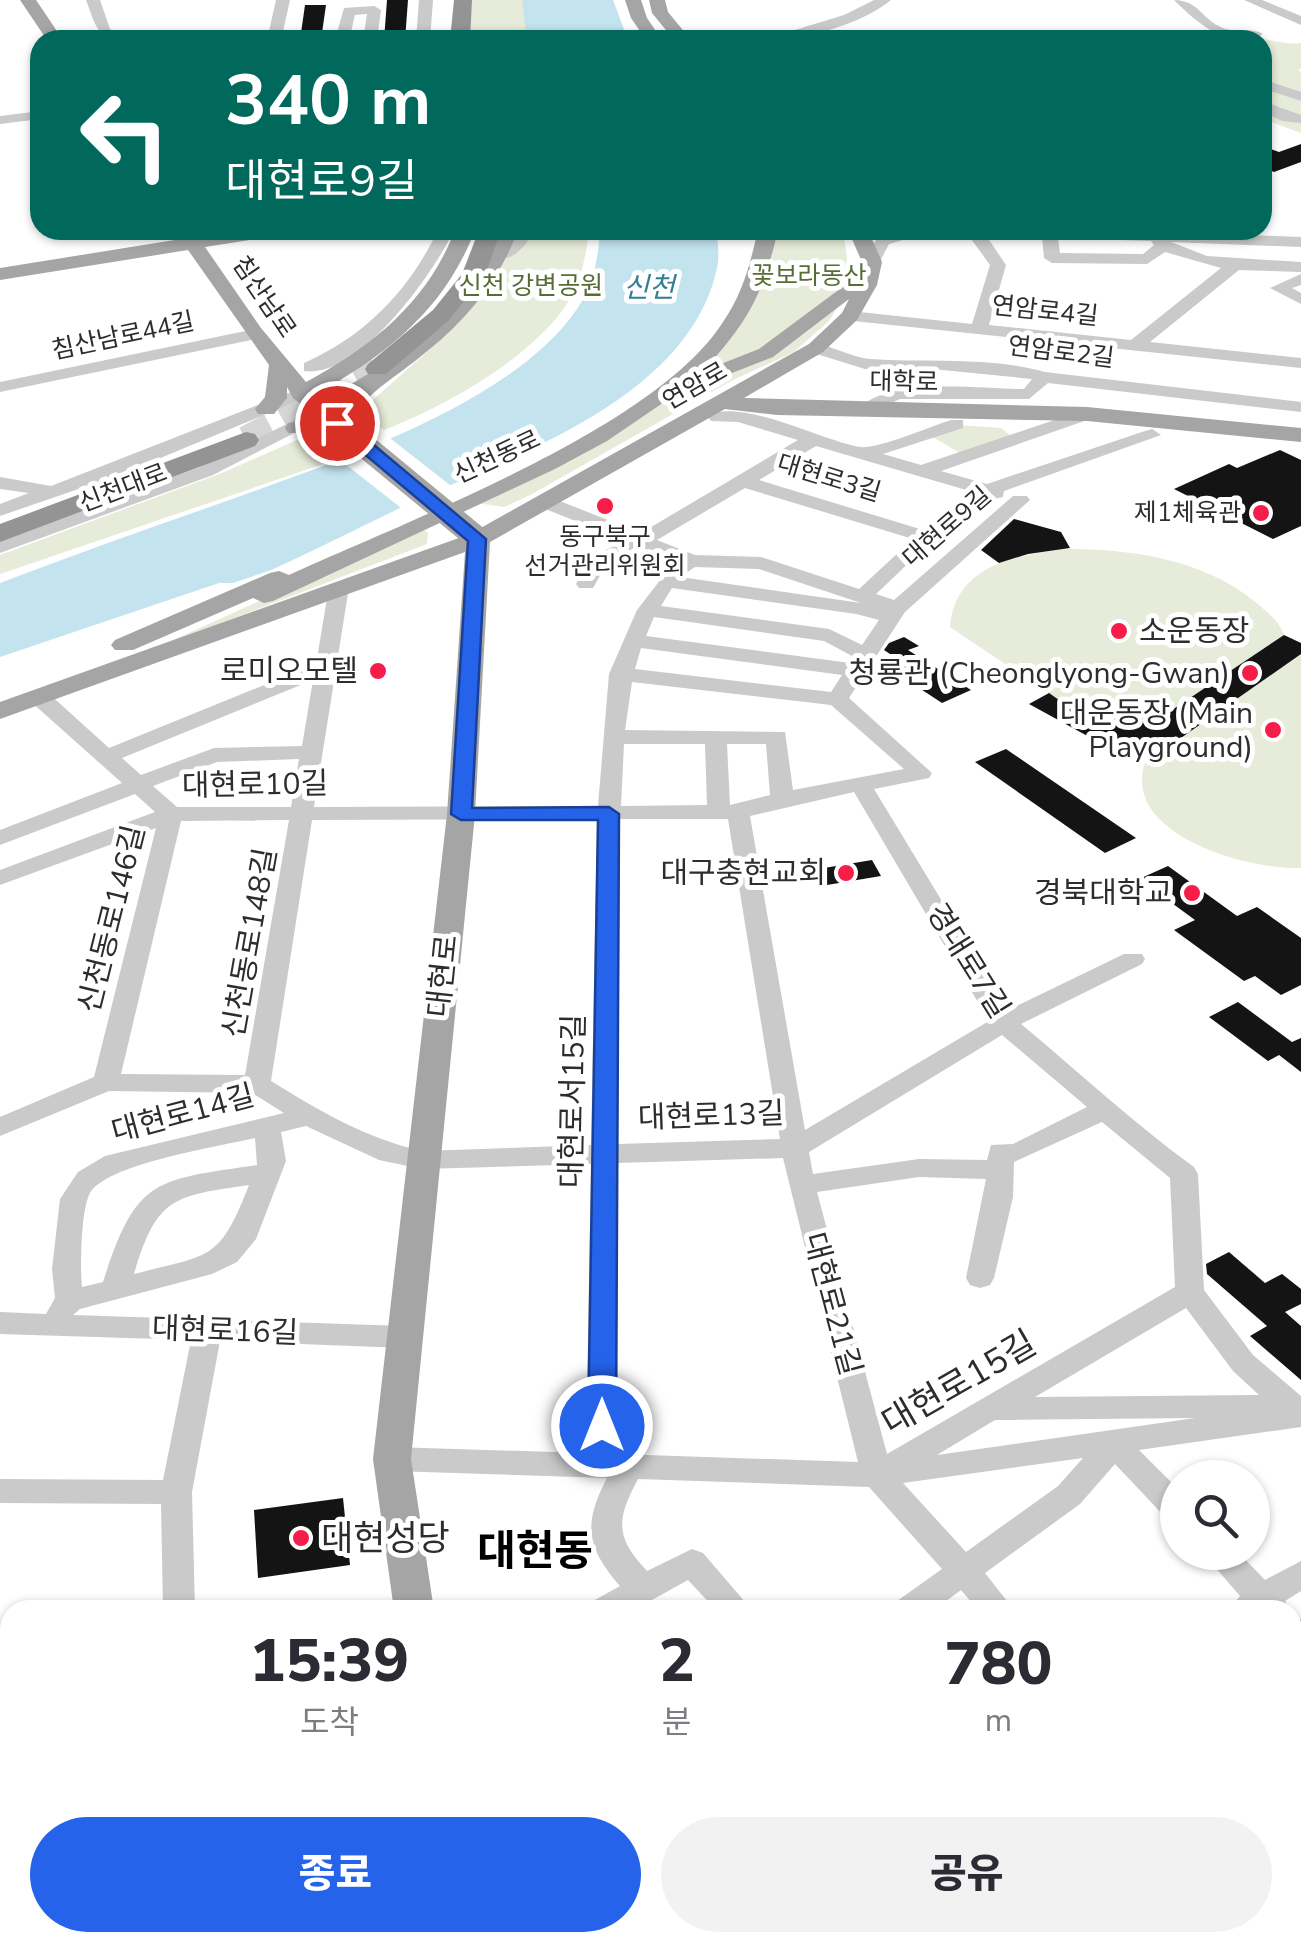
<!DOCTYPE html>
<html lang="ko">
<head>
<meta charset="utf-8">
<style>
  body { margin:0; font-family:"Nunito Sans","Noto Sans KR",sans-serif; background:#f2f2f3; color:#2b2b33; height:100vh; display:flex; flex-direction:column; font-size:38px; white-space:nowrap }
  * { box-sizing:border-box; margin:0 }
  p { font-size:32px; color:#7c7c81 }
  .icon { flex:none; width:55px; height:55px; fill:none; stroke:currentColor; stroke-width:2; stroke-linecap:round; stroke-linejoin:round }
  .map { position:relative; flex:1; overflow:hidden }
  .panel { position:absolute; left:0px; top:1600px; width:1302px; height:352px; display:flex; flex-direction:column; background:#fff; border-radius:30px 30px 0 0; box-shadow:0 2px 8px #0004 }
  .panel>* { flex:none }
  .banner { position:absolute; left:30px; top:30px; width:1242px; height:210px; border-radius:30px; box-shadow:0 2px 8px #0004; background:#00695c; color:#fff; overflow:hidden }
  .fabs { position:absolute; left:1160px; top:1460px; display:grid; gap:20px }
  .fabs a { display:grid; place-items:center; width:110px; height:110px; border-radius:50%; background:#fff; box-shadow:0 2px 8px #0004; font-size:50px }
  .pin { position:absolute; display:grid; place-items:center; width:85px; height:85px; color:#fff; margin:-42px; border:5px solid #fff; border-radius:50%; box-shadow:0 2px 10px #0007 }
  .me { position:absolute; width:110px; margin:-55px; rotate:0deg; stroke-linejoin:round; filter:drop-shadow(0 0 8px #0008) }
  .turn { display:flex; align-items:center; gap:35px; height:210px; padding:0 30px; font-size:45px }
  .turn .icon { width:130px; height:130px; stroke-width:2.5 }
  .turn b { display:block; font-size:70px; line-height:85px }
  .eta { display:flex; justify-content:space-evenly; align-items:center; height:170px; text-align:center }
  .eta b { font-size:60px; font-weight:800; line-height:70px }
  .action { display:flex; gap:20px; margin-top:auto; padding:20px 30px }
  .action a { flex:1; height:115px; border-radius:60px; background:#2563eb; color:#fff; font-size:40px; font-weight:800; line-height:115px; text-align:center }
  .action a+a { background:#f2f2f3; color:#2b2b33 }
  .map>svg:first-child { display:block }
</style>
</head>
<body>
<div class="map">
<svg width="1301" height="1952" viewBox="0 0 1301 1952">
  <rect width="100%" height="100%" fill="#fff"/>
  <!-- green -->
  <g fill="#e6ecd9">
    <path d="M468 0H523L527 40H464Z"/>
    <path d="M1239 35C1259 36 1283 46 1301 43V69L1298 70 1301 72V133L1263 119 1262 40H1221Z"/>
    <path d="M515 230H589C587 253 580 284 567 304 530 359 444 407 384 430L363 414 365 407 429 350 474 300Z"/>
    <path d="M776 230H843L851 285 829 321 794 352 733 380 532 494 504 507 477 503 617 429 737 325 769 269Z"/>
    <path d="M958 425 1001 428 1011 436 960 453 929 435Z"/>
    <path d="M306 436 335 460 0 574V555L222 473Z"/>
    <path d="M421 528 428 533 427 544 149 651Z"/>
    <path d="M1063 549C1130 549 1201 558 1254 601 1267 612 1278 619 1284 635L1169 712 1072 709 950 627C955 566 1012 556 1063 549Z"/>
    <path d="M1301 646V868C1239 870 1097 826 1156 742Z"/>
    <path d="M1292 1638 1301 1646V1891L1293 1898Z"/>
  </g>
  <!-- water -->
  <g fill="#c3e3ee">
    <path d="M522 0H613L628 40H527Z"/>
    <path d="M600 230H717C717 242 720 256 717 268 690 393 529 450 428 495 375 519 325 546 271 570L233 583H219L0 657V583C73 555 147 529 221 503 329 464 511 406 577 309 594 284 598 259 600 230Z"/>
  </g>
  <!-- pier -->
  <path fill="#fff" d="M386 435 455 489 405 511 335 456Z"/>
  <!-- building -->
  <g fill="#141414">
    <path d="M387 0H408L405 40H384Z"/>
    <path d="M305 5H326L321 40H300Z"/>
    <path d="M1301 144V162L1274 172 1262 167V146L1279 152Z"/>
    <path d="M1280 450 1301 460V526L1273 539 1174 489 1229 464 1237 468Z"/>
    <path d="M1014 519 1061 532 1070 548 1028 554 999 563 981 550Z"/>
    <path d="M1284 635 1301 643V654L1168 747 1113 750 1029 704 1049 693 1072 709 1169 712Z"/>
    <path d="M904 637 919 646 908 650 971 690 942 703 878 661 890 654 884 650 889 643Z"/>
    <path d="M1006 749 1136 838 1105 853 975 762Z"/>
    <path d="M872 860 881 876 821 886 812 870Z"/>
    <path d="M1168 866 1237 916 1257 907 1301 938V985L1281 995 1255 976 1244 981 1174 930 1195 920 1139 879Z"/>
    <path d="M1238 1002 1292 1042 1301 1038V1072L1279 1055 1268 1061 1209 1017Z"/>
    <path d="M1229 1252 1265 1283 1282 1274 1301 1289V1304L1285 1312 1301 1326V1380L1250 1336 1267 1326 1207 1274 1206 1264Z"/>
    <path d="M343 1498 350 1565 258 1578 254 1510Z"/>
  </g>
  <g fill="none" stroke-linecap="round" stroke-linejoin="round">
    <!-- highway-tunnel -->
    <path stroke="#d5d5d5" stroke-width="28" stroke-dasharray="28 14" stroke-linecap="butt" d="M246 440 377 369"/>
    <!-- minor -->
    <g fill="#cacaca" fill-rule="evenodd">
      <path d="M86 0H100L110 29 124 40C96 40 95 23 86 0Z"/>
      <path d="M276 0H290L281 40H267Z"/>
      <path d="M419 0H433L430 40H416Z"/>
      <path d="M874 0H891C859 26 803 40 762 40L844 15Z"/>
      <path d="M1174 0C1199 0 1202 20 1223 28 1236 33 1251 27 1263 34 1231 53 1196 22 1174 0Z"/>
      <path d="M1244 0H1262L1301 16V25Z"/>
      <path d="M374 6 381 10 377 40H363L367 14 355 15 349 40H335L344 8Z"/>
      <path d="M1262 79 1301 92V101L1262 88Z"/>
      <path d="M1262 101 1301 115V123L1282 121 1262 111Z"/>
      <path d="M40 111V119L0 124V116Z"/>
      <path d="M438 230H454C434 273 359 379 304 371V363C365 336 409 291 438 230Z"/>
      <path d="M518 230H534C525 248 513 262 491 259V253L511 244Z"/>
      <path d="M909 230H937L889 244 878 265H866L864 262 877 238Z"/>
      <path d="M969 230H1113L1301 237V247L1171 242 1207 256 1301 262V272L1239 270 1150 342 1301 358V368L844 320V312L850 311 972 324 990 265 969 236ZM985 234 1042 237 1044 258 1052 263 1147 264 1165 252 1221 268 1131 340 989 325 1006 265ZM1058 238 1151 241 1154 245 1143 254 1060 253Z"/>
      <path d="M1301 274V285L1292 288 1301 293V304L1270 288Z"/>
      <path d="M255 329 264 334 261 338 0 392V382Z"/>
      <path d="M816 343C833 347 852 357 870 359 928 363 987 356 1045 372L1301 402V412L1048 383 1029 399H900L867 414 858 409C890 376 979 389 1024 389L1032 379 922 368 865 369 810 352V344Z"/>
      <path d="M301 388 307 389V397L122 474 0 516V504L29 493 0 489V477L51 486Z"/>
      <path d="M323 406 332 411 329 415 213 475 0 553V540L200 467Z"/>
      <path d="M1087 409 1093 410V418L941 471 987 484 1145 431 1152 429 1161 435 1004 491 1003 497C961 504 909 565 876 594L894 600 1013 496H1027L1030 500 905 612 849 698 932 773 929 778 874 789 1008 1010 1124 954H1142L1145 959 1142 964 1021 1024C1079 1072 1133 1123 1194 1167L1198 1174 1204 1290 1253 1355 1301 1396V1427L1139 1450 1178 1489V1522L1167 1519 1115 1464 1080 1504 985 1573 1014 1610H978L961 1590 934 1610H893L897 1601 942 1569 869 1487 638 1479C616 1520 615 1537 647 1571L692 1549 703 1553 752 1610H716L688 1580 634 1610H589L593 1601 620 1586C586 1547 583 1524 607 1478L392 1471 381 1467 377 1459 381 1451 392 1447 586 1453 591 1164 422 1169 379 1160 306 1126 281 1132 286 1161 256 1239 237 1262 212 1274 80 1309 73 1315 405 1326 415 1329 420 1337 415 1345 405 1348 220 1341 192 1492 195 1610H163L161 1504 0 1503V1479L163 1480 191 1340 0 1334V1312L46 1314 55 1298 52 1269 60 1199 78 1172 105 1156 284 1113 252 1093 109 1091 0 1136V1117L94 1077 156 828 0 885V870L155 812 135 794 0 845V830L122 783 30 701 27 696 30 691H46L109 748 316 664 329 587 339 581 349 587 314 807 598 806 609 674 637 610 675 561 642 548 606 565 593 588H579L576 584 591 557 625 541 538 506V498H552L641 533 798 440 738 422 711 421 708 417C735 395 825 442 860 447 879 449 929 427 951 420H963V428L883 454 921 465ZM816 446 973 492 923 530 759 480ZM745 488 913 539 859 589 761 557 695 555 657 540ZM695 567 759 569 861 603 680 577ZM672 588 856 614 879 620 862 645 829 629 661 606ZM654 617 824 641 854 657 850 663 646 636ZM641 648 842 675 831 692 635 669ZM313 680 302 746 214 748 141 775 122 758ZM632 682 831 705 904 769 793 790 785 732 625 730ZM624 744H705L707 805 621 806ZM727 744H766L770 795 730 805ZM299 759 291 807H177L153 786 217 762ZM854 792 989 1021 805 1130 750 816ZM597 819 591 1145 422 1151C367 1139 318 1110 271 1081L312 820ZM620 819H728L780 1139 618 1144ZM289 820 245 1075 121 1074 181 821ZM1002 1035 1087 1107 1013 1144 991 1145 987 1160 919 1159 813 1174 809 1152ZM1102 1122 1170 1178 1175 1287 887 1454 817 1192 919 1177 986 1179 966 1278 970 1285 980 1288 990 1285 994 1278 1013 1197 1014 1162ZM255 1138 257 1165C154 1180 136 1178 103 1282L82 1287C80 1267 81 1213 89 1195 102 1164 222 1146 255 1138ZM783 1158 858 1462 617 1454 618 1163ZM249 1185C219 1262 211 1254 134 1274 157 1197 173 1196 249 1185ZM1186 1308 1233 1371 1259 1395 1035 1397ZM1195 1418 937 1455 995 1420ZM1083 1458 1058 1486 966 1552 903 1483Z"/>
      <path d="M1202 1552H1238L1265 1580 1301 1561V1591L1285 1601 1289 1610H1228L1240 1596Z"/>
      <path d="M1292 1617 1301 1619V1652L1292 1649Z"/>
      <path d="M10 1669V1697L6 1698 10 1699V1793L0 1790V1670Z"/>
      <path d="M1292 1914 1301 1918V1952H1288L1279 1942H1292Z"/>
      <path d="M16 1942H52L54 1952H18Z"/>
      <path d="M224 1942H260L262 1952H226Z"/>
      <path d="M696 1942H744L740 1952H692Z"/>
      <path d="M1017 1942H1063L1059 1952H1013Z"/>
    </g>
    <!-- major -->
    <g fill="#a5a5a5" fill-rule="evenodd">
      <path d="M20 0H36L63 40H47Z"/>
      <path d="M625 0H641L647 18 662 40H646L631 18Z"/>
      <path d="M649 0H665L668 12 691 40H674L652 13Z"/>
      <path d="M174 230H194L198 237 239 230H285L275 236 205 247 261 328 306 382C373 346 428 301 455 230H475C446 307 388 355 317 393L335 410 339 405 331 399 334 394C403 356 470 306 498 230H518C499 282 464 323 420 357 388 383 372 388 347 424L356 430 345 437 326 432 288 433 285 428 288 423 320 419 293 398 287 387V398L274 414H258L255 409 265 397 269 365 188 250 0 280V268L181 239Z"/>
      <path d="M758 230H778C763 295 748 322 703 371L759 349 860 274 862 262 848 230H868L882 262 877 285 857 320 823 352 744 398 1087 407 1301 428V442L1087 421 777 415 725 409 490 542 475 814 411 1459 434 1610H394L373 1459 447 814 465 552 0 719V702L470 534 809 344 842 313 849 299 773 357 673 396 607 441 555 469 273 601 264 603 253 598 133 650H115L111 645 115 640 270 573 279 571 289 575C406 521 655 429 723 322 743 293 750 264 758 230Z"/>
      <path d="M492 1942H536L539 1952H495Z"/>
    </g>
    <!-- highway -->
    <g fill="#949494" fill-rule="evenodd">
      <path d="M454 0H472L470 40H450Z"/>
      <path d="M479 230H501L485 275 449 320 386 374H368L365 369 368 364 433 310 462 274Z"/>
      <path d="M246 432 255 434 259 440 255 446 0 542V524Z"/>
    </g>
    <!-- major-bridge -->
    <path stroke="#a5a5a5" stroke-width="24" d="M337 423 478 539"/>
  </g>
  <!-- route -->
  <path fill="#2563eb" stroke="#184099" stroke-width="2.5" d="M331 419H343L486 539 472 808 609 807 619 814 616 1426 612 1434 602 1437 592 1434 588 1426 598 820H461L451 814 468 541 331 426Z"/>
  <!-- markers -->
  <g fill="#f61d49" stroke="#fff" stroke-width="4">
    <circle cx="605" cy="506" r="10"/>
    <circle cx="1261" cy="513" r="10"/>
    <circle cx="1119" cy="631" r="10"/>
    <circle cx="378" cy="671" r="10"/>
    <circle cx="1250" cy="673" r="10"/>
    <circle cx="1273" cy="730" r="10"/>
    <circle cx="846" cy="873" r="10"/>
    <circle cx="1192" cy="893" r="10"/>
    <circle cx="301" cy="1538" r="10"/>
  </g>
  <g text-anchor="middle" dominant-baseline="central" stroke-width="10" stroke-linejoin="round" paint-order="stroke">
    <!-- far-park labels -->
    <g font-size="25" fill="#576d36" stroke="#fff">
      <text x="809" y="276">꽃보라동산</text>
      <text x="531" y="286">신천 강변공원</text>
    </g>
    <!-- far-street labels -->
    <g font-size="25" fill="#2d2d2d" stroke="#fff">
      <text transform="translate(264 297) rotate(56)">침산남로</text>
      <text transform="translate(1045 311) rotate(6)">연암로4길</text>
      <text transform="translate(123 336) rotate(-12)">침산남로44길</text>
      <text transform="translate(1061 352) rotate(7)">연암로2길</text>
      <text transform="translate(904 382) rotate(1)">대학로</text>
      <text transform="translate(695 386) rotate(-30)">연암로</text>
      <text transform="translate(497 457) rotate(-25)">신천동로</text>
      <text transform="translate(829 478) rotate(17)">대현로3길</text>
      <text transform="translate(123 488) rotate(-21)">신천대로</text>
      <text transform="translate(947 527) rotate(-41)">대현로9길</text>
    </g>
    <!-- far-poi labels -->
    <g font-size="25" fill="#2d2d2d" stroke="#fff" text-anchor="end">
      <text x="1241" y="513">제1체육관</text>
      <text x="605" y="537" text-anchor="middle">동구북구<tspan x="605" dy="29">선거관리위원회</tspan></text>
    </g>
    <!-- far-water labels -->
    <g font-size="28" font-style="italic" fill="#347d96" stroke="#fff">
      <text x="649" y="288">신천</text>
    </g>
    <!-- poi labels -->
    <g font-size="30" fill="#2d2d2d" stroke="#fff" text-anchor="end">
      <text x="1139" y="631" text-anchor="start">소운동장</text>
      <text x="358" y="671">로미오모텔</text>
      <text x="1230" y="673">청룡관 (Cheonglyong-Gwan)</text>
      <text x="1253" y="713">대운동장 (Main<tspan x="1253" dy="34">Playground)</tspan></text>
      <text x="826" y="873">대구충현교회</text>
      <text x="1172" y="893">경북대학교</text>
    </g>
    <!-- street labels -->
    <g font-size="30" fill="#2d2d2d" stroke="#fff">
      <text transform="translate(255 785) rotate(-1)">대현로10길</text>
      <text transform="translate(112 919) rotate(-76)">신천동로146길</text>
      <text transform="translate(250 943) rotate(-80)">신천동로148길</text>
      <text transform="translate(968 961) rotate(58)">경대로7길</text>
      <text transform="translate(443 976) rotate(-84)">대현로</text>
      <text transform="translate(573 1101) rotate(-89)">대현로서15길</text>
      <text transform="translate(183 1114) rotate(-15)">대현로14길</text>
      <text transform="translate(711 1116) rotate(-2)">대현로13길</text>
      <text transform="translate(832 1304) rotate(75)">대현로21길</text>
      <text transform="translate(225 1331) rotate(2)">대현로16길</text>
    </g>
    <!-- near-street labels -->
    <g font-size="35" fill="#2d2d2d" stroke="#fff">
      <text transform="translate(959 1383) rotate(-30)">대현로15길</text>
    </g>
    <!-- near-poi labels -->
    <g font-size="35" fill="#2d2d2d" stroke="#fff" text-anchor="start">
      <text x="321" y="1538">대현성당</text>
    </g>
    <!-- near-quarter labels -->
    <g font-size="42" font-weight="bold" fill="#000" stroke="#fff">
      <text x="535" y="1551">대현동</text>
    </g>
  </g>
</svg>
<div class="fabs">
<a><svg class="icon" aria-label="search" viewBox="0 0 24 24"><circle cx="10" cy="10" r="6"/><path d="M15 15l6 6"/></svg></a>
</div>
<div class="pin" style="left:337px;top:423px;background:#d93025"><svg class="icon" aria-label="arrive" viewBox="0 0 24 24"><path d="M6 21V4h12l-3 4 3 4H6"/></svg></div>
<svg class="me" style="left:602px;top:1426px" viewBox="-20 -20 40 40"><circle r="17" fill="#2563eb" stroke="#fff" stroke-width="3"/><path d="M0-11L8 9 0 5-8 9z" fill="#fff"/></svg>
<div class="banner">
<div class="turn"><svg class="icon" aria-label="left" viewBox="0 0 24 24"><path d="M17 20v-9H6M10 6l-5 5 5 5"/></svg><div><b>340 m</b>대현로9길</div></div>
</div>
<section class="panel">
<div class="eta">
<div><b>15:39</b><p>도착</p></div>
<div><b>2</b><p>분</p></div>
<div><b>780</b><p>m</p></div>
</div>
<div class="action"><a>종료</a><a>공유</a></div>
</section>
</div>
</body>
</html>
